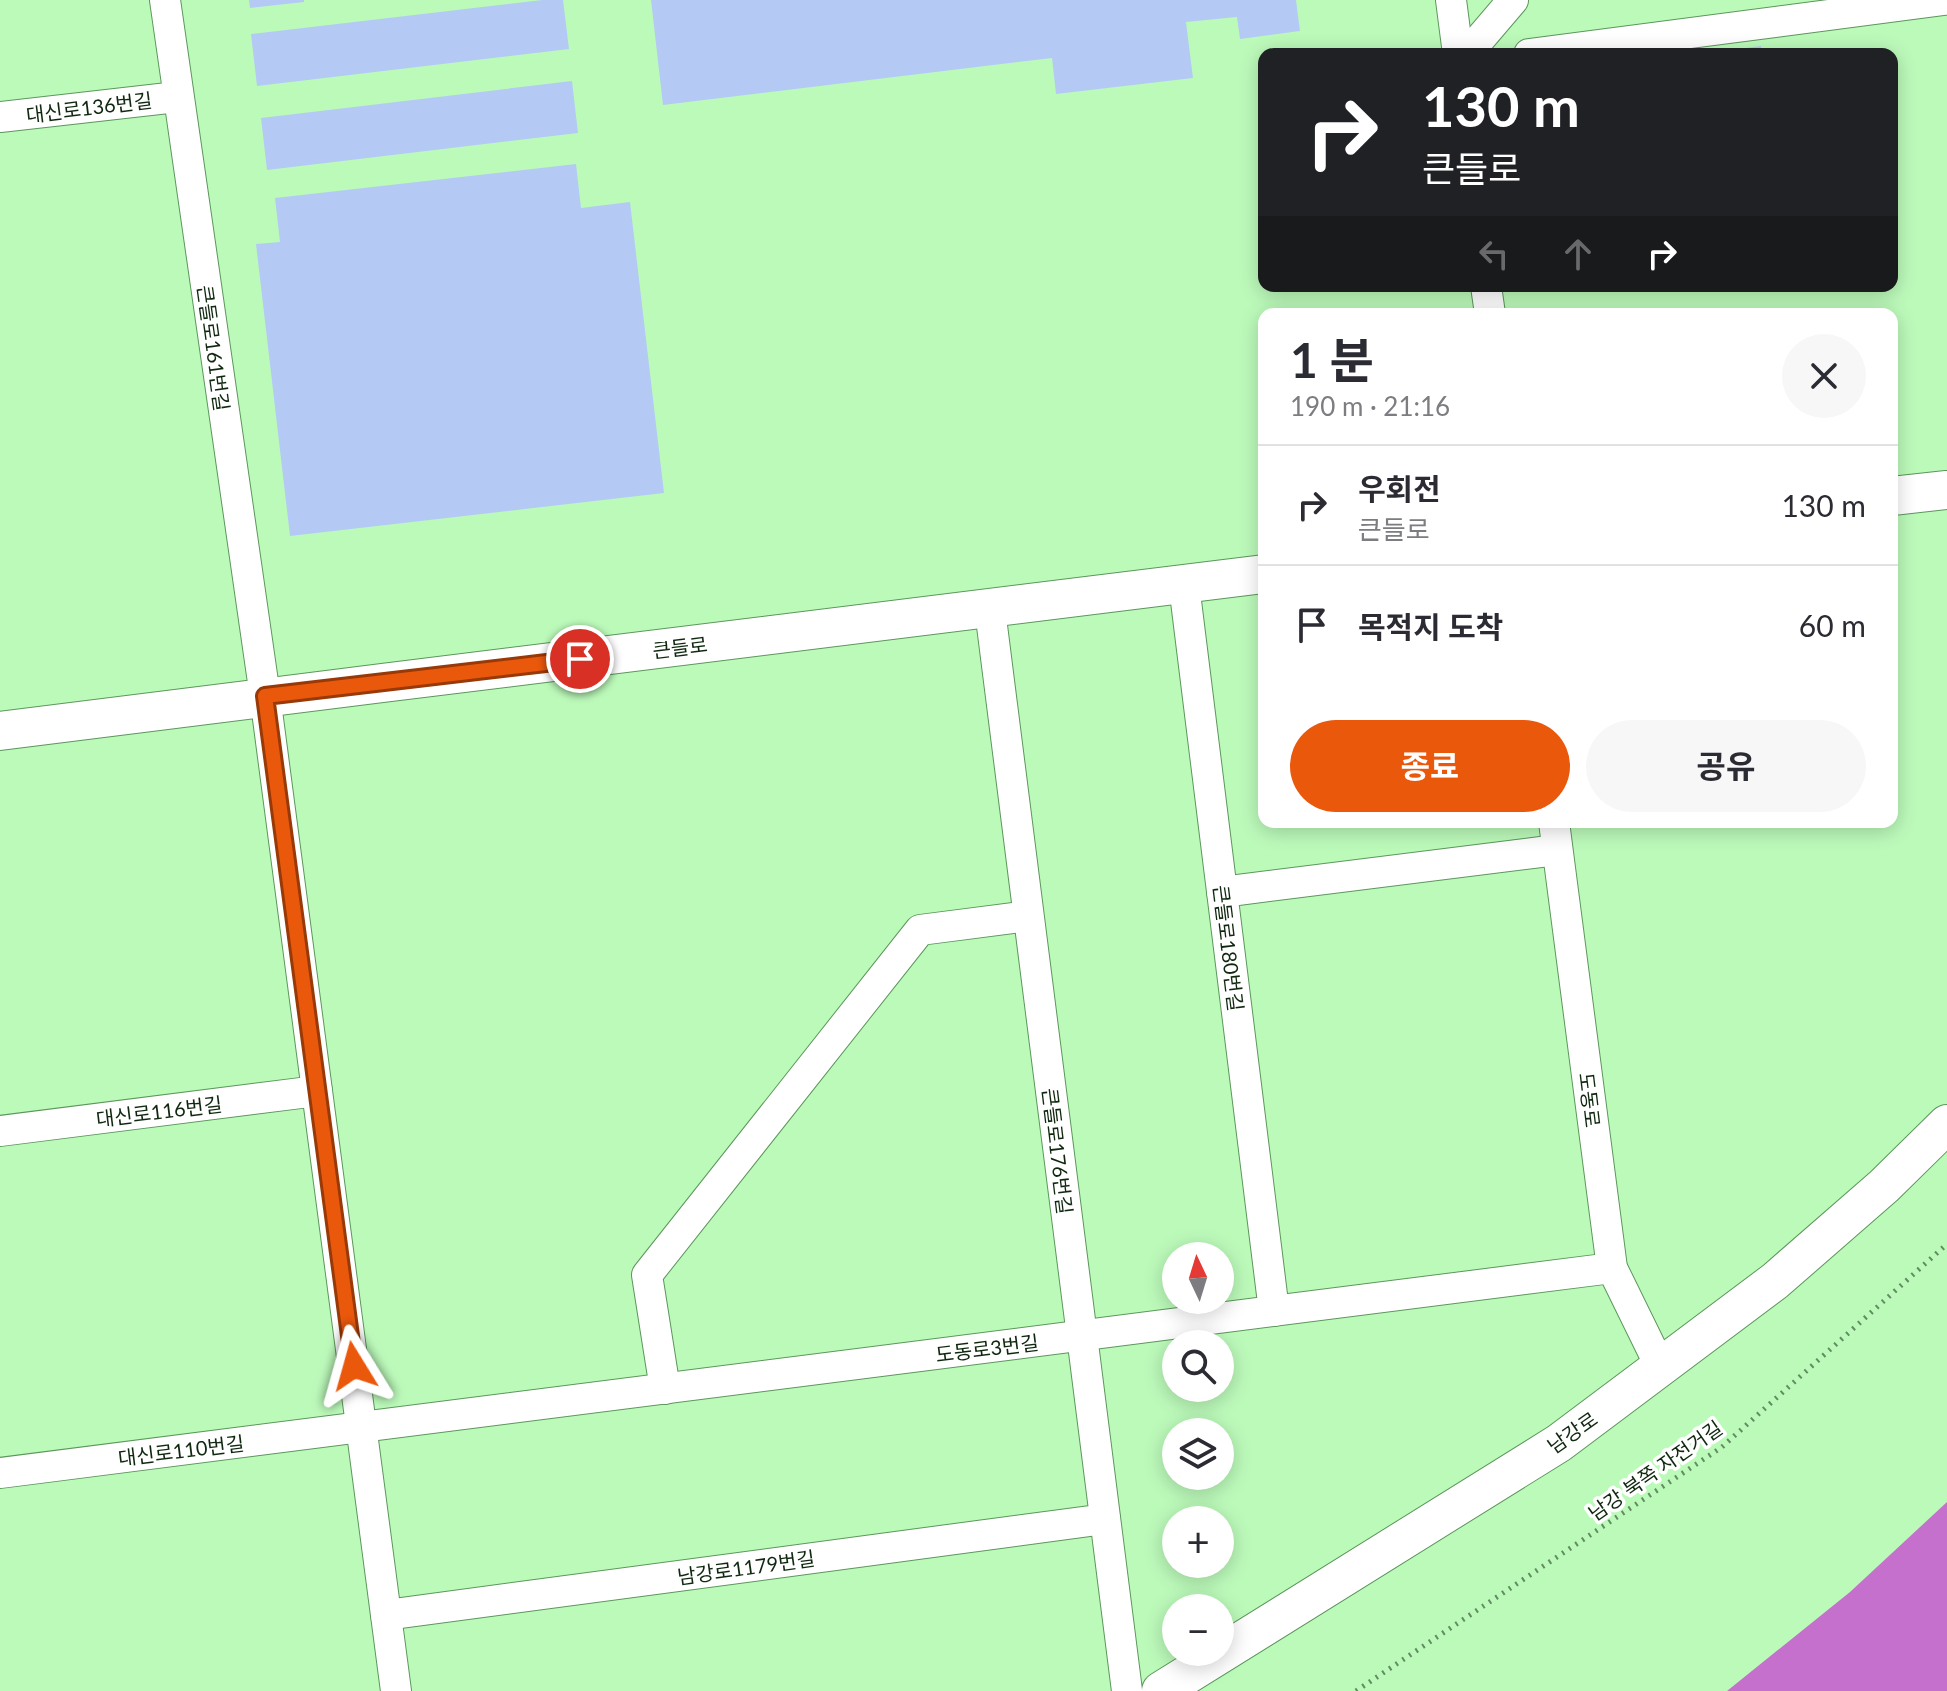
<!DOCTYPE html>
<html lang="ko">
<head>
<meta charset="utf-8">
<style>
  body { margin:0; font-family:Lato,"Noto Sans KR",sans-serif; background:#f7f7f7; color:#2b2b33; height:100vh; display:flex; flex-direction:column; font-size:30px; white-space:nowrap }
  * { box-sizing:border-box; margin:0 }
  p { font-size:26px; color:#7c7c81 }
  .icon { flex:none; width:44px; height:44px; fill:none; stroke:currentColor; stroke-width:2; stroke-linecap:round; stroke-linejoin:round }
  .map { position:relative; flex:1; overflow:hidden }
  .sheet { position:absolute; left:1258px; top:308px; width:640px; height:520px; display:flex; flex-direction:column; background:#fff; border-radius:16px; box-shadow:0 4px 20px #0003 }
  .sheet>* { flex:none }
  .top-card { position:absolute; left:1258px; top:48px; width:640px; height:244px; border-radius:16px; box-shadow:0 4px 20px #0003; background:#202124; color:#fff; overflow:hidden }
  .needle { width:52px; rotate:356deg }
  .tools { position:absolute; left:1162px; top:1242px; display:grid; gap:16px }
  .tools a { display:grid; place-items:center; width:72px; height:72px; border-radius:50%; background:#fff; box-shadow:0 4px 20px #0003; font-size:40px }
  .pin { position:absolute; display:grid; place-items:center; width:68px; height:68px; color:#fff; margin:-34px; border:4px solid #fff; border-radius:50%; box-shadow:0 2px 8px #0007 }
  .me { position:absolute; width:88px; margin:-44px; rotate:352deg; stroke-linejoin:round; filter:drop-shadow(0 0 6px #0008) }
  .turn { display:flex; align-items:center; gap:28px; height:168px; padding:0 32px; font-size:36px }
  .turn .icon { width:104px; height:104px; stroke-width:2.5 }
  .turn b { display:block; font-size:56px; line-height:68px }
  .lanes { display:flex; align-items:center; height:76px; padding:0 32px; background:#0003; justify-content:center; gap:40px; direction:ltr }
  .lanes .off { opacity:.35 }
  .round { display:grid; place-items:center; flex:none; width:84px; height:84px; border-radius:42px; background:#f7f7f7 }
  .overview { display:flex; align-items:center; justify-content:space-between; height:136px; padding:0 32px }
  h1 { font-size:48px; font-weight:700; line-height:60px }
  .action { display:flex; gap:16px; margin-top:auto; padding:16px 32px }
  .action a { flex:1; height:92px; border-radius:48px; background:#ea580c; color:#fff; font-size:32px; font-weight:700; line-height:92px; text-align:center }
  .action a+a { background:#f7f7f7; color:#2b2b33 }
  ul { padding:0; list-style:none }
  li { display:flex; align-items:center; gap:24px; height:120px; padding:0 32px; border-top:2px solid #e1e1e2 }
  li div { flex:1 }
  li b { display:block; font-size:30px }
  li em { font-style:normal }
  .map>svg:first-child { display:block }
</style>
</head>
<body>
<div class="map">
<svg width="1947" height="1691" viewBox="0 0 1947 1691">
  <rect width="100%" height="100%" fill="#bcfaba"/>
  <!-- water -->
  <path fill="#c570cd" d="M1947 1502V1691H1727L1850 1592Z"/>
  <!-- building -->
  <g fill="#b4caf4">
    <path d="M249 0H304V2L250 8Z"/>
    <path d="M542 0H563L569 49 257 86 251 34Z"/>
    <path d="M651 0H1296L1300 31 1240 39 1237 17 1186 22 1193 78 1056 94 1052 58 663 105Z"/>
    <path d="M1761 46 1762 54H1715L1714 52Z"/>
    <path d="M572 81 578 133 267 170 261 118Z"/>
    <path d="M576 164 581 208 630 202 664 493 290 536 256 244 280 242 275 198Z"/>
  </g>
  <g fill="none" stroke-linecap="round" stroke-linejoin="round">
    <defs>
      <g id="minor">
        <path d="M165 0 265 696 396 1691"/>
        <path d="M1451 0 1458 54"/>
        <path d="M1467 54 1513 0"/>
        <path d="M1529 54 1944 0"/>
        <path d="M0 117 177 97"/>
        <path d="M1486 286 1490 314"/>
        <path d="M1184 585 1274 1311"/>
        <path d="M990 610 1127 1691"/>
        <path d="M1554 822 1612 1268 1661 1368"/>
        <path d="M1222 892 1557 850"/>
        <path d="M0 1131 317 1091"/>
        <path d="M665 1389 647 1275 920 930 1028 916"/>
        <path d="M0 1473 1612 1268"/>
        <path d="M386 1615 1105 1519"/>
      </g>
      <g id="tertiary">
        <path d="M1892 496 1947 490"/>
        <path d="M0 731C421 676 843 630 1264 574"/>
        <path d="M1161 1691 1559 1443 1775 1281 1884 1186 1947 1124"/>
      </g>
    </defs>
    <!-- minor casing -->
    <use href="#minor" stroke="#5c965c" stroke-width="32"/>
    <!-- tertiary casing -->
    <use href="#tertiary" stroke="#5c965c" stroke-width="40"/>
    <!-- path -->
    <path stroke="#628c61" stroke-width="5" stroke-dasharray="2 6" stroke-linecap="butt" d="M1356 1691 1722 1447 1947 1244"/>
    <!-- minor -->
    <use href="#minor" stroke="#fff" stroke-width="30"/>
    <!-- tertiary -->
    <use href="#tertiary" stroke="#fff" stroke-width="38"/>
  </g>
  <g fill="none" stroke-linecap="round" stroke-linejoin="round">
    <defs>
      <path id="route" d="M354 1366 265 696 580 659"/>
    </defs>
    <!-- route casing -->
    <use href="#route" stroke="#983908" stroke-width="20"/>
    <!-- route -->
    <use href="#route" stroke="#ea580c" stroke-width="14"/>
  </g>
  <g text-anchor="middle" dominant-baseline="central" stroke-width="7" stroke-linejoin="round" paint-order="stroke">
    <!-- street labels -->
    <g font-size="20" fill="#102810" stroke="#fff">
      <text transform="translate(89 107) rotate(-7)">대신로136번길</text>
      <text transform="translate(214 348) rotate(82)">큰들로161번길</text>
      <text transform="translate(680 647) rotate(-7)">큰들로</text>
      <text transform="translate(1229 948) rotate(83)">큰들로180번길</text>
      <text transform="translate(1590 1100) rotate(83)">도동로</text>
      <text transform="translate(159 1111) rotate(-7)">대신로116번길</text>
      <text transform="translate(1058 1151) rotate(83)">큰들로176번길</text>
      <text transform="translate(987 1348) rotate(-7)">도동로3번길</text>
      <text transform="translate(1572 1432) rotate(-35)">남강로</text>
      <text transform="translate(181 1450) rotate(-7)">대신로110번길</text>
      <text transform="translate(1655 1470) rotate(-35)">남강 북쪽 자전거길</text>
      <text transform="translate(746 1567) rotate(-8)">남강로1179번길</text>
    </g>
  </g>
</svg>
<div class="tools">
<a><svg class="needle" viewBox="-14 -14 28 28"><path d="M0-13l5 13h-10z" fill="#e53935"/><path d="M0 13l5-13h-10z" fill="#7c7c81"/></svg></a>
<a><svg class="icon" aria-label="search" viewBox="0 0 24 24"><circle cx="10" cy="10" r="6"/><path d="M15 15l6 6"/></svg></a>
<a><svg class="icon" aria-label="layers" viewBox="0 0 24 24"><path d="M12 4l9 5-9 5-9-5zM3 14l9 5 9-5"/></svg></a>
<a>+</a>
<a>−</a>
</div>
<div class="pin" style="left:580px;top:659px;background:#d93025"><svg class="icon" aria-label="arrive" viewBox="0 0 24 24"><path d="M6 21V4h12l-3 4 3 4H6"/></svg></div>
<svg class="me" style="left:354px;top:1366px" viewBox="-20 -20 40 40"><path d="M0-17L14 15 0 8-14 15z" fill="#ea580c" stroke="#fff" stroke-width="4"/></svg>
<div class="top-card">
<div class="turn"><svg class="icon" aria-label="right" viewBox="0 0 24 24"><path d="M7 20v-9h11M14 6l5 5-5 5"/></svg><div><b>130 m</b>큰들로</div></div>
<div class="lanes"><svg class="icon off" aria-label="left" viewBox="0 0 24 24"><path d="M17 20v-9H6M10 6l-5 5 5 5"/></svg><svg class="icon off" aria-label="ahead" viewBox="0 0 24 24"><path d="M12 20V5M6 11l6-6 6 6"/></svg><svg class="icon" aria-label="right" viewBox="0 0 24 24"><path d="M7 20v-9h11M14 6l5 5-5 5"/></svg></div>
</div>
<section class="sheet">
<div class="overview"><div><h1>1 분</h1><p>190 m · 21:16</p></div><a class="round"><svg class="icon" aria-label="close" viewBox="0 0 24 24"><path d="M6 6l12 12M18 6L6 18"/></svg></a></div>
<ul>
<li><svg class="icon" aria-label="right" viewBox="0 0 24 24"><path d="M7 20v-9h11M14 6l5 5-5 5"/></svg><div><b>우회전</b><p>큰들로</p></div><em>130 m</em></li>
<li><svg class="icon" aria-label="arrive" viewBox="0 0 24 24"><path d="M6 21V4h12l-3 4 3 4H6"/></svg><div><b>목적지 도착</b></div><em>60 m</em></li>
</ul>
<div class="action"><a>종료</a><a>공유</a></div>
</section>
</div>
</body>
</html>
